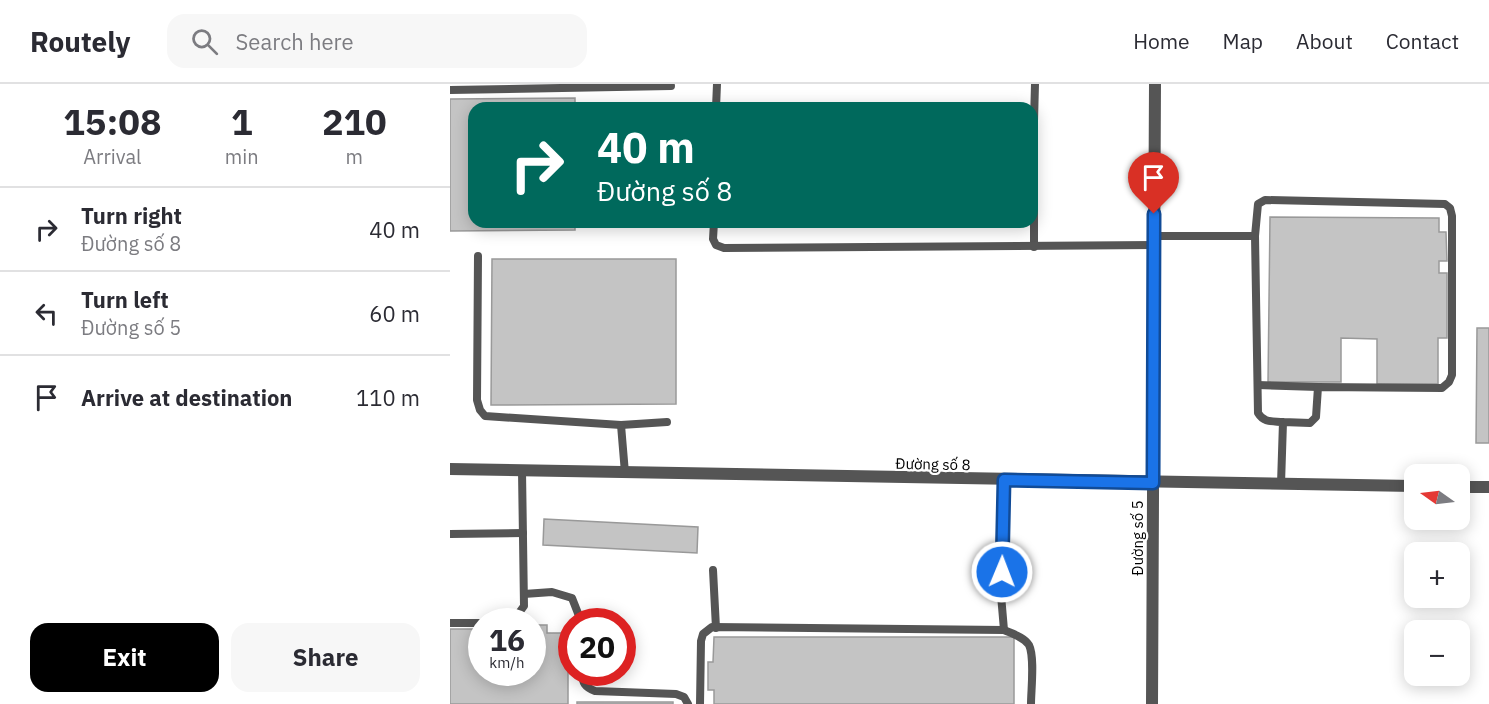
<!DOCTYPE html>
<html lang="en">
<head>
<meta charset="utf-8">
<style>
  body { margin:0; font-family:"IBM Plex Sans",sans-serif; background:#f7f7f7; color:#2b2b33; height:100vh; display:flex; flex-direction:column; font-size:22px; white-space:nowrap }
  * { box-sizing:border-box; margin:0 }
  p { font-size:20px; color:#7c7c81 }
  .icon { flex:none; width:33px; height:33px; fill:none; stroke:currentColor; stroke-width:2; stroke-linecap:round; stroke-linejoin:round }
  .map { position:relative; flex:1; overflow:hidden }
  .panel { display:flex; flex-direction:column; background:#fff; width:450px }
  .panel>* { flex:none }
  .guide { position:absolute; left:18px; top:18px; width:570px; height:126px; border-radius:18px; box-shadow:0 3px 15px #0003; background:#00695c; color:#fff; overflow:hidden }
  .needle { width:39px; rotate:284deg }
  .tools { position:absolute; left:954px; top:380px; display:grid; gap:12px }
  .tools a { display:grid; place-items:center; width:66px; height:66px; border-radius:12px; background:#fff; box-shadow:0 3px 15px #0003; font-size:30px }
  .speed { position:absolute; left:18px; top:524px; display:flex; gap:12px; font-size:30px; font-weight:700; text-align:center }
  .speed>* { display:grid; place-content:center; width:78px; height:78px; border-radius:50%; background:#fff; box-shadow:0 3px 15px #0003; line-height:1 }
  .speed small { font-size:15px; font-weight:400 }
  .speed .limit { border:9px solid #d22; background:#fff; color:#111 }
  .pin { position:absolute; display:grid; place-items:center; width:51px; height:51px; color:#fff; margin:-62px -26px; border-radius:50% 50% 50% 0; rotate:-45deg; box-shadow:0 0 6px #0007 }
  .pin .icon { rotate:45deg }
  .me { position:absolute; width:66px; margin:-33px; rotate:1deg; stroke-linejoin:round; filter:drop-shadow(0 0 4px #0008) }
  .turn { display:flex; align-items:center; gap:21px; height:126px; padding:0 30px; font-size:27px }
  .turn .icon { width:78px; height:78px; stroke-width:2.5 }
  .turn b { display:block; font-size:42px; line-height:51px }
  .eta { display:flex; justify-content:space-evenly; align-items:center; height:102px; text-align:center }
  .eta b { font-size:36px; font-weight:800; line-height:42px }
  .primary-button { display:flex; gap:12px; margin-top:auto; padding:12px 30px }
  .primary-button a { flex:1; height:69px; border-radius:18px; background:#000; color:#fff; font-size:24px; font-weight:800; line-height:69px; text-align:center }
  .primary-button a+a { background:#f7f7f7; color:#2b2b33 }
  ul { padding:0; list-style:none }
  li { display:flex; align-items:center; gap:18px; height:84px; padding:0 30px; border-top:2px solid #e1e1e2 }
  li div { flex:1 }
  li b { display:block; font-size:22px }
  li em { font-style:normal }
  header { display:flex; align-items:center; gap:36px; box-sizing:border-box; height:84px; padding:0 30px; background:#fff; border-bottom:2px solid #e1e1e2 }
  header strong { font-size:28px }
  nav { display:flex; gap:33px; margin-inline-start:auto; font-size:21px }
  .search { width:420px; height:54px; background:#f7f7f7; display:flex; align-items:center; gap:15px; box-sizing:border-box; padding:0 21px; border-radius:18px; color:#7c7c81; font-size:22px }
  main { display:flex; flex:1; min-height:0 }
  .map>svg:first-child { display:block }
</style>
</head>
<body>
<header>
<strong>Routely</strong>
<div class="search"><svg class="icon" aria-label="search" viewBox="0 0 24 24"><circle cx="10" cy="10" r="6"/><path d="M15 15l6 6"/></svg>Search here</div>
<nav><a>Home</a><a>Map</a><a>About</a><a>Contact</a></nav>
</header>
<main>
<section class="panel">
<div class="eta">
<div><b>15:08</b><p>Arrival</p></div>
<div><b>1</b><p>min</p></div>
<div><b>210</b><p>m</p></div>
</div>
<ul>
<li><svg class="icon" aria-label="right" viewBox="0 0 24 24"><path d="M7 20v-9h11M14 6l5 5-5 5"/></svg><div><b>Turn right</b><p>Đường số 8</p></div><em>40 m</em></li>
<li><svg class="icon" aria-label="left" viewBox="0 0 24 24"><path d="M17 20v-9H6M10 6l-5 5 5 5"/></svg><div><b>Turn left</b><p>Đường số 5</p></div><em>60 m</em></li>
<li><svg class="icon" aria-label="arrive" viewBox="0 0 24 24"><path d="M6 21V4h12l-3 4 3 4H6"/></svg><div><b>Arrive at destination</b></div><em>110 m</em></li>
</ul>
<div class="primary-button"><a>Exit</a><a>Share</a></div>
</section>
<div class="map">
<svg width="1039" height="620" viewBox="0 0 1039 620">
  <rect width="100%" height="100%" fill="#fff"/>
  <!-- building -->
  <g fill="#c4c4c4" stroke="#999" stroke-width="1.5">
    <path d="M125 14V24H24V138H125V146L0 147V15Z"/>
    <path d="M820 133 989 134V148H996L997 177H989V189H997V254H988V300H927V255L891 254V298H818Z"/>
    <path d="M42 175H226V320L41 321Z"/>
    <path d="M1027 244H1039V359H1026Z"/>
    <path d="M94 435 248 443 247 469 93 461Z"/>
    <path d="M82 541H97V549H118V620H0V545H32V588H82Z"/>
    <path d="M264 553H564V620H264V606H258V578H263Z"/>
    <rect x="127" y="618" width="96" height="2"/>
  </g>
  <g fill="none" stroke-linecap="round" stroke-linejoin="round">
    <!-- lane -->
    <g stroke="#555" stroke-width="8">
      <path d="M0 6 221 2"/>
      <path d="M266 24 267 0"/>
      <path d="M582 37H584V163"/>
      <path d="M584 37 585 0"/>
      <path d="M264 138 263 155 266 161 274 164 704 161"/>
      <path d="M704 152H805"/>
      <path d="M28 172 27 316 30 326 35 332 171 341 217 338"/>
      <path d="M808 301 868 303"/>
      <path d="M171 341 175 389"/>
      <path d="M554 396 551 511 554 546C563 550 574 553 579 561 585 573 581 606 581 620"/>
      <path d="M831 400 833 338C822 337 814 339 808 329L805 152 808 120 815 116 995 120 1000 124 1002 132V291L999 298 992 304 868 303 866 333 860 339 833 338"/>
      <path d="M0 450 73 449"/>
      <path d="M263 486 266 544"/>
      <path d="M74 510 102 508 122 514 131 537"/>
      <path d="M63 537 74 522 72 387"/>
      <path d="M0 539H32"/>
      <path d="M132 588C132 599 135 603 145 607L226 610 234 613 238 620"/>
      <path d="M250 620 251 557 253 550 262 543 554 546"/>
    </g>
    <!-- street -->
    <g stroke="#555" stroke-width="12">
      <path d="M0 385 964 402"/>
      <path d="M1010 403H1039"/>
      <path d="M702 620 705 0"/>
    </g>
  </g>
  <g fill="none" stroke-linecap="round" stroke-linejoin="round">
    <defs>
      <path id="route" d="M552 488 554 396 703 399 704 130"/>
    </defs>
    <!-- route casing -->
    <use href="#route" stroke="#114b97" stroke-width="15"/>
    <!-- route -->
    <use href="#route" stroke="#1a73e8" stroke-width="10"/>
  </g>
  <g text-anchor="middle" dominant-baseline="central" stroke-width="4.5" stroke-linejoin="round" paint-order="stroke">
    <!-- street labels -->
    <g font-size="15" fill="#000" stroke="#fff">
      <text transform="translate(483 380) rotate(1)">Đường số 8</text>
      <text transform="translate(687 454) rotate(-90)">Đường số 5</text>
    </g>
  </g>
</svg>
<div class="tools">
<a><svg class="needle" viewBox="-14 -14 28 28"><path d="M0-13l5 13h-10z" fill="#e53935"/><path d="M0 13l5-13h-10z" fill="#7c7c81"/></svg></a>
<a>+</a>
<a>−</a>
</div>
<div class="speed"><div>16<small>km/h</small></div><div class="limit">20</div></div>
<div class="pin" style="left:704px;top:130px;background:#d93025"><svg class="icon" aria-label="arrive" viewBox="0 0 24 24"><path d="M6 21V4h12l-3 4 3 4H6"/></svg></div>
<svg class="me" style="left:552px;top:488px" viewBox="-20 -20 40 40"><circle r="17" fill="#1a73e8" stroke="#fff" stroke-width="3"/><path d="M0-11L8 9 0 5-8 9z" fill="#fff"/></svg>
<div class="guide">
<div class="turn"><svg class="icon" aria-label="right" viewBox="0 0 24 24"><path d="M7 20v-9h11M14 6l5 5-5 5"/></svg><div><b>40 m</b>Đường số 8</div></div>
</div>
</div>
</main>
</body>
</html>
